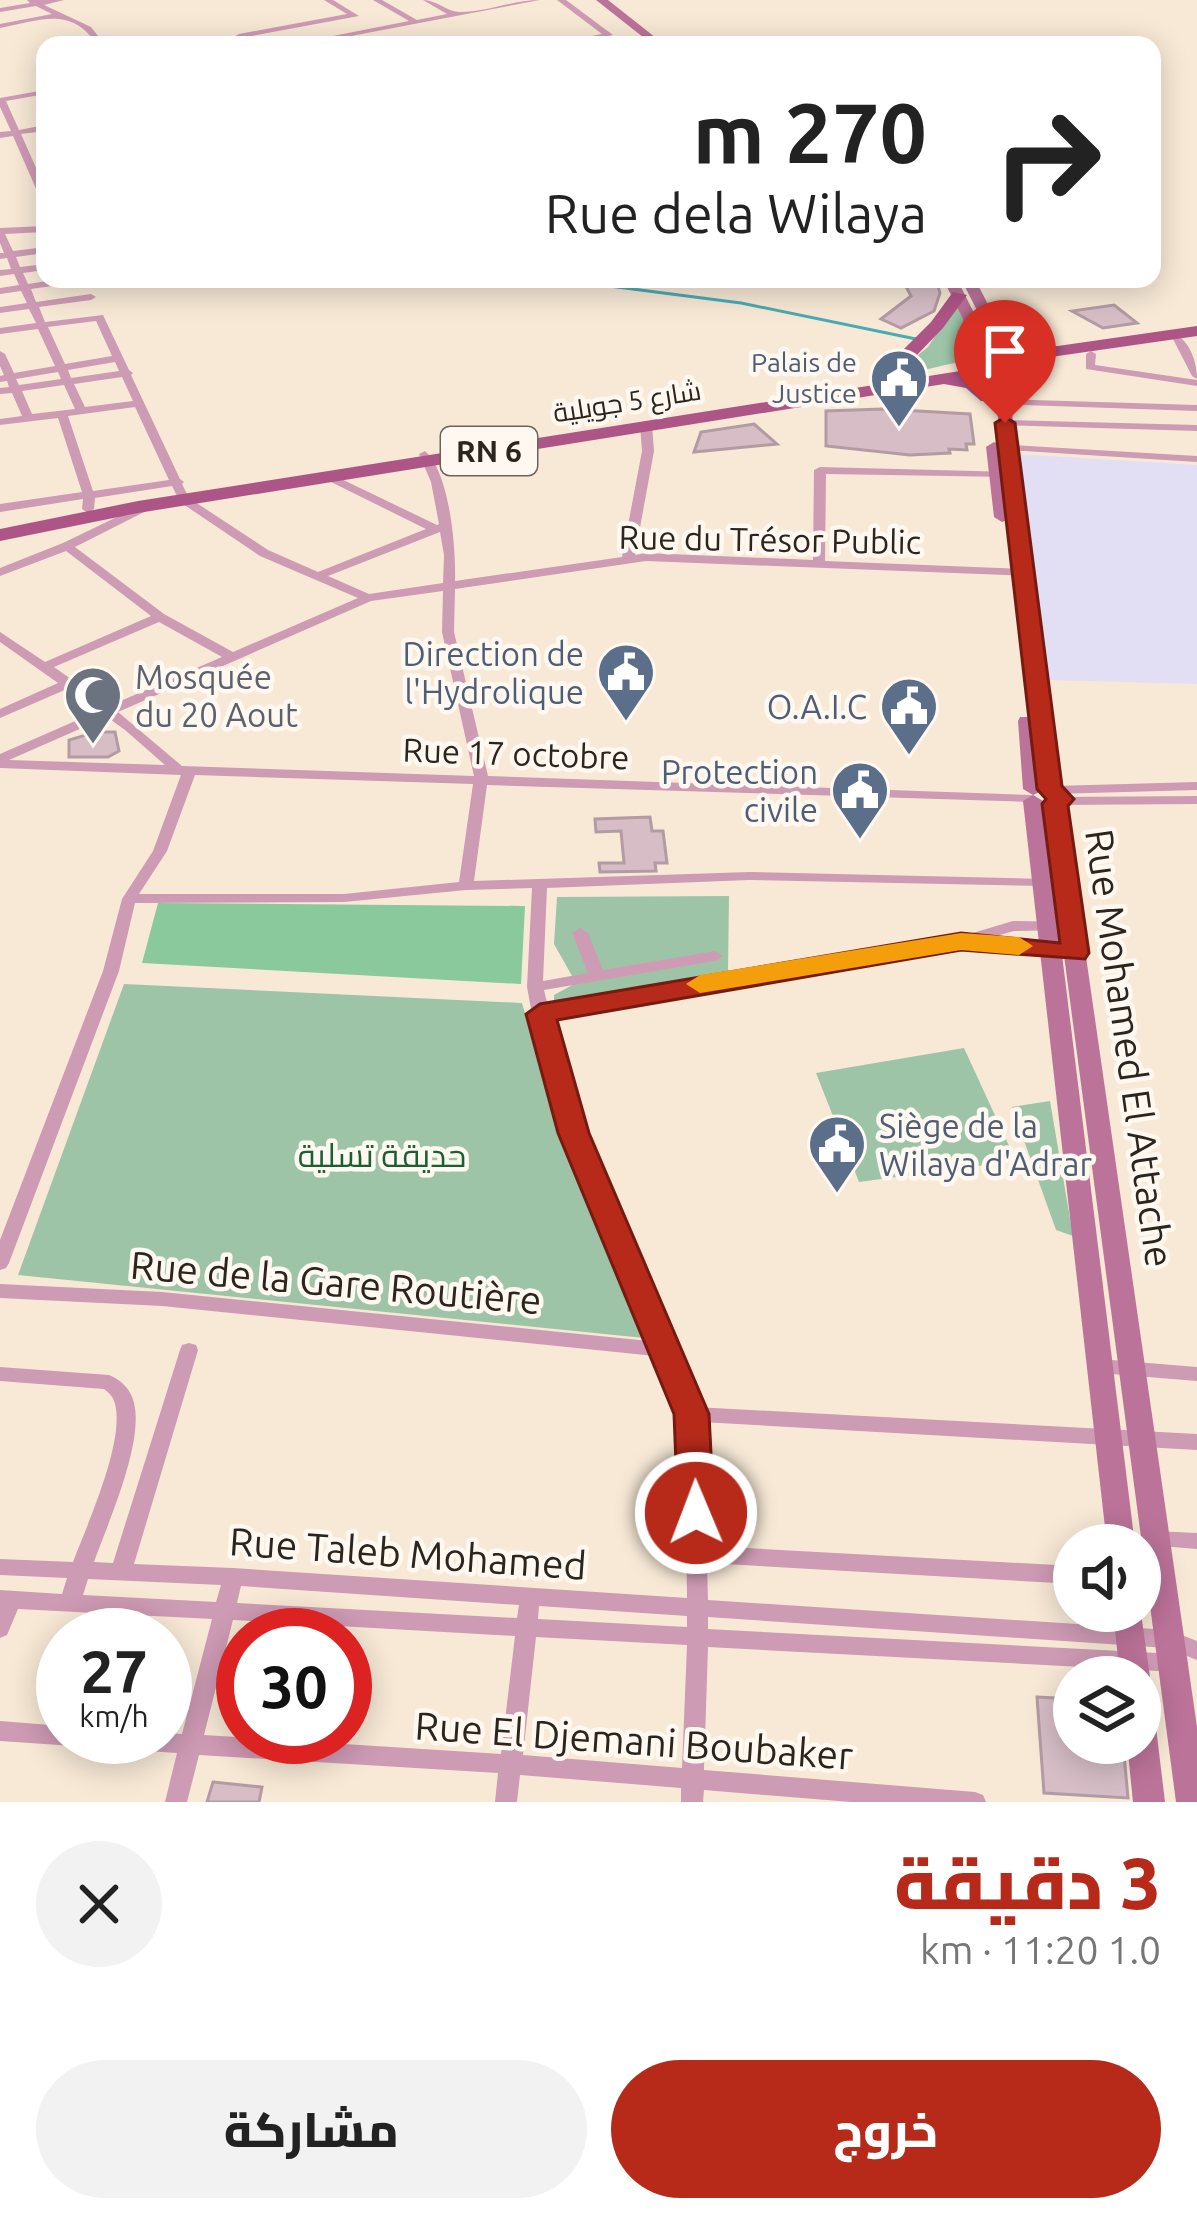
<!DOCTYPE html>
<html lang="ar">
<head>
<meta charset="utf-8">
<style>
  body { margin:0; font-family:Ubuntu,Cairo,sans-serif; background:#f2f2f2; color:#222; direction:rtl; height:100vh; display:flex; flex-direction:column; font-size:45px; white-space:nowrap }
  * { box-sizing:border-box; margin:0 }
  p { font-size:39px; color:#767676 }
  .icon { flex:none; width:66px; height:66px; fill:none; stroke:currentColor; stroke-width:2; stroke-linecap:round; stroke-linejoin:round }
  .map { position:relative; height:1802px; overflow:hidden; direction:ltr }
  .sheet { display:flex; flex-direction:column; background:#fff; flex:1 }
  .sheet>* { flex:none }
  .banner { position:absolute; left:36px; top:36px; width:1125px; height:252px; border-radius:24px; box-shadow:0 6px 30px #0003; direction:rtl; background:#fff; color:#222; overflow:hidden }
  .buttons { position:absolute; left:1053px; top:1524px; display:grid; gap:24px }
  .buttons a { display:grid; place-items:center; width:108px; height:108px; border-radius:50%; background:#fff; box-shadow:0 6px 30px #0003; font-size:60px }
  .speed { position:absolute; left:36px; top:1608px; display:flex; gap:24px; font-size:60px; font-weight:700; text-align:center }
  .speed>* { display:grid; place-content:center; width:156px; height:156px; border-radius:50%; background:#fff; box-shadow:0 6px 30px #0003; line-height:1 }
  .speed small { font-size:30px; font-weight:400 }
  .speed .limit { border:18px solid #d22; background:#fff; color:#111 }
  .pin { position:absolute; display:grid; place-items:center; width:102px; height:102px; color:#fff; margin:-123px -51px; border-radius:50% 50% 50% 0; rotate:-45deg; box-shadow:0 0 12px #0007 }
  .pin .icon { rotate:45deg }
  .me { position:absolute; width:132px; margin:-66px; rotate:359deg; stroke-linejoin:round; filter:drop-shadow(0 0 9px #0008) }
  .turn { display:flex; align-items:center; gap:42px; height:252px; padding:0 36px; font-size:54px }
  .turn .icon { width:156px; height:156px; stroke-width:2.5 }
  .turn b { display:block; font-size:84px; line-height:102px }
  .round { display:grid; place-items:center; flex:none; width:126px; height:126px; border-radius:63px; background:#f2f2f2 }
  .summary { display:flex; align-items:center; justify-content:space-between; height:204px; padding:0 36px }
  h1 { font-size:72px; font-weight:800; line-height:90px; color:#b72a1a }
  .button { display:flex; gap:24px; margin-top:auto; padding:24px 36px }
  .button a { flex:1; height:138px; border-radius:72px; background:#b72a1a; color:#fff; font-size:48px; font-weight:800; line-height:138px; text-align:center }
  .button a+a { background:#f2f2f2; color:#222 }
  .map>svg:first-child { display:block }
</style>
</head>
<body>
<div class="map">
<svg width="1197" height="1802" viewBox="0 0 1197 1802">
  <rect width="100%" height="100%" fill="#f8e9d6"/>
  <!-- education -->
  <path fill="#e2def4" d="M1014 454 1197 465V684L1046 680Z"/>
  <!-- green -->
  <g fill="#9ec4a7">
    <path d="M958 301C967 322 972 341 963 361L889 378 928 347Z"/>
    <path d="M729 896 728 972 554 1007V995L576 983 554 944 557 897Z"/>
    <path d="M124 984 522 1003 559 1129 644 1338 18 1275Z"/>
    <path d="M964 1048 1016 1161 859 1182 816 1073Z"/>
    <path d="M1050 1101 1073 1236 1056 1230 1012 1107Z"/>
  </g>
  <!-- forest -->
  <path fill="#8ac99b" d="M158 903 525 906 521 984 142 963Z"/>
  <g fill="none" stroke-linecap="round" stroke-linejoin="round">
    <!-- stream -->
    <path stroke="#49abb3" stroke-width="3" d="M555 279 741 303 916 339"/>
  </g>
  <!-- building -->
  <g fill="#d7bec6" stroke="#b39ba3" stroke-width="3">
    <path d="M902 279H936L940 293 934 311 901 328 881 319 911 296Z"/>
    <path d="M1114 305 1137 323 1103 328 1072 311Z"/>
    <path d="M883 409 970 414 974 444H966L967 450 949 449 950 453 910 455 826 446V411Z"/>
    <path d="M754 424 777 444 694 452 701 432Z"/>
    <path d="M96 732H115L119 751 108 757H69V740Z"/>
    <path d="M650 817 652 831H663L667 863H655L656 871 600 872 599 863H624L621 831 596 832 595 819Z"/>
    <path d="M1037 1697 1074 1699V1743H1123L1128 1798 1044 1793Z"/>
    <path d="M213 1782 262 1787 259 1802H207Z"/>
  </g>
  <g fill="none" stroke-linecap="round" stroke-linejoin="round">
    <!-- street -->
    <g fill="#ce9bb4" fill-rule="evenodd">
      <path d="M27 0H64L44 5 91 27 105 45H97C71 5 39 21 0 28V24L52 14 36 6 0 12V8L30 3Z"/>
      <path d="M324 0H333L359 16 241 38 228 45H218L239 34 347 14Z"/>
      <path d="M373 0H382L417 20 447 14 423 0C437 0 447 12 460 12 487 12 513 0 540 0L304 45H287L409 21Z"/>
      <path d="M557 0H566L613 35 564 45H546L602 34Z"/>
      <path d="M45 90V94L6 101 19 130 45 125V131L21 134 45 188V201L40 198 13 136 0 138V132L11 131 0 107V98Z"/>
      <path d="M45 226V232L5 234 13 251 45 247V253L16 257 20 267 45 264V270L23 273 28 284 60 279H85L80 282 31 289 36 302 91 294 96 297 91 300 39 307 45 322 103 315 129 370 133 373 131 375 180 479 184 482 182 484 189 498 268 550 318 572 426 529 325 479V475H333L437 525 439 524 431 482 419 454 425 451C450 473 456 548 455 581L622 557 642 451 640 425 646 422 652 425 654 451 635 555 646 553 813 560 814 470 820 467 1013 472V476L1009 477 826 474 825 561 1024 569 1030 573 1028 576 646 561 455 589 454 632 488 776 1030 795 1035 796 1037 799 1035 802 487 785 474 881 749 872 1047 879 1049 882 1042 886 749 880 547 888 543 981 588 973 572 933 580 928 588 933 603 970 715 951 723 956 715 961 544 990 548 1007 959 937 1013 921 1077 922 1080 925 1072 930 1014 931 985 939 1080 950 1083 953 1080 956 1075 958 964 945 551 1017 581 1133 669 1344 674 1350 673 1353 695 1407 1197 1434V1450L701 1422 705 1431 707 1546 1074 1566V1584L707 1563 708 1600 1169 1630 1197 1641V1660L1167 1648 708 1617V1629L1177 1654 1185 1657 1188 1663 1185 1669 1177 1672 708 1647 704 1770 975 1792 983 1795 986 1802H851L704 1790 703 1802H681V1788L520 1775 517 1802H495L498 1773 199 1755 187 1802H165L177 1753 0 1741V1721L63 1726V1737H165V1733L182 1734 212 1619 18 1609 7 1635 0 1638V1590L62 1594 67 1578 0 1575V1559L73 1562C87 1525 125 1442 115 1404 113 1396 110 1394 104 1389L0 1381V1367L109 1375C121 1380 131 1389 134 1403 144 1443 108 1523 94 1562L113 1563 180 1350 182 1345 189 1343 196 1345 198 1350 134 1564 233 1568 687 1598 685 1431 655 1356 162 1306 0 1298V1284L162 1292 649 1341 565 1133 535 1018 532 1014 527 987 532 888 466 890 344 902 135 903 119 971 9 1263 6 1268 0 1270V1240L103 971 122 899 153 851 181 775 0 768V754L98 711 67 689 0 718V709L58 683 0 642V632L45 662 151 616 66 551 0 576V568L63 543 150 501 154 503V507L75 547 164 614 233 652 358 598 260 556 180 502 172 486 95 498 94 509 88 513 82 509 83 499 0 512V504L82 492 58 418 0 425V419L22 416 12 393 0 394V388L9 387 7 381 0 382V376L4 375 0 366V351L5 354 14 373 55 366 38 329 0 334V328L36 323 29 309 0 313V307L27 303 21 291 0 294V288L19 285 14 274 0 276V270L11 269 7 258 0 259V253H4L0 243V228ZM96 321 112 356 65 364 48 327ZM115 362 119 371 71 378 68 370ZM58 372 61 379 19 385 16 379ZM122 377 133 401 85 407 74 384ZM64 385 75 409 32 414 22 391ZM135 407 169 480 93 491 68 416ZM440 532 444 555 443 583 369 594 328 576ZM443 591 442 632 474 776 182 766 118 712 371 601ZM159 622 222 657 109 706 54 667ZM107 717 125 730 165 765 9 760ZM195 775 473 784 459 882 344 894H139L167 851ZM88 1579 221 1585 216 1602 83 1595ZM241 1586 519 1605 517 1618 237 1603ZM539 1606 687 1616V1627L538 1619ZM233 1620 515 1636 501 1754 204 1735ZM536 1637 687 1645 682 1768 523 1755Z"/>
      <path d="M1178 336C1191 344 1197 364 1197 379L1192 376 1173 339Z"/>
      <path d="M1091 351 1096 354 1095 365 1197 380V386L1086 369V354Z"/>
      <path d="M1002 399 1197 405V411L998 404V400Z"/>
      <path d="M1005 420 1197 425V431L1001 425 1000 423Z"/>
      <path d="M996 444 1197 456V462L992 449 990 447Z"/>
      <path d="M1197 782V790L1053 794 1046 790 1053 786Z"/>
      <path d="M1197 796V804L1059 805 1052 801 1059 797Z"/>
      <path d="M1099 1359 1197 1367V1381L1099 1373 1092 1371 1090 1366 1092 1361Z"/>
      <path d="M1155 1531 1197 1533V1549L1148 1545 1145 1539 1148 1533Z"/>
    </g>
    <!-- secondary -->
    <g fill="#bc7399" fill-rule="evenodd">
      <path d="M596 0H608L665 45H653Z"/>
      <path d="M943 279H957L977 319 981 364 969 361 963 319Z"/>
      <path d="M961 279H975L1000 328 1009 359 1007 362 995 359 986 328Z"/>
      <path d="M1000 370 1007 374 1060 789 1050 795 1042 791 1033 795 1023 789 1018 721 1020 717H1032L1009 519 1002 522 994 517 986 447 994 442 1001 445 993 374Z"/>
      <path d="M1033 795 1043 801 1135 1545H1107L1023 801Z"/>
      <path d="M1054 798 1064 804 1197 1727V1802H1176L1044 804Z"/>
      <path d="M1140 1606 1150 1677 1146 1686 1140 1688V1677H1120L1113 1611H1140Z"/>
      <path d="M1140 1706 1151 1710 1155 1719 1165 1802H1133L1127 1743H1140Z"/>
    </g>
    <!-- primary -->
    <g fill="#ad5586" fill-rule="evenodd">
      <path d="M953 292 967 295 943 328 891 382 979 368 987 373 972 379 993 393V401H981L966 388 944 384 138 513 0 541V529L138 501 874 385 875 378 931 322Z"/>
      <path d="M1197 326V336L996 365 988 360 996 355Z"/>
    </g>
  </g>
  <!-- route -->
  <path fill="#b72a1a" stroke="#771b11" stroke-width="3" d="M1005 417 1015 423 1062 786 1074 799 1068 806 1089 953 1085 959 961 950 557 1020 589 1133 709 1414 714 1513 709 1524 696 1528 683 1524 678 1513 674 1414 558 1133 526 1014 540 1004 961 933 1060 943 1042 804 1046 799 1037 789 995 423Z"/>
  <!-- slow -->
  <path fill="#f59e0b" d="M961 933 1019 937 1033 946 1019 955 961 950 700 993 686 984 700 975Z"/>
  <!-- icons -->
  <defs>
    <symbol id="civic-pin" viewBox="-11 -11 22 30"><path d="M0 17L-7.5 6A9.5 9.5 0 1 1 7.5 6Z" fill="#5c6f8a" stroke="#fef8f0"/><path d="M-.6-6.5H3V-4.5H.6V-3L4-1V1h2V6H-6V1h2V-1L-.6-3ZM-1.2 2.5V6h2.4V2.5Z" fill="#fff"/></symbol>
    <symbol id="mosque-pin" viewBox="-11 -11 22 30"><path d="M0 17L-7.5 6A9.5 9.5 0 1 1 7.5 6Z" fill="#6b7280" stroke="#fef8f0"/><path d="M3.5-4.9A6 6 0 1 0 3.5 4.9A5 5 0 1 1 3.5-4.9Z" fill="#fff"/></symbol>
  </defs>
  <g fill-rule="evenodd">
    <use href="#civic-pin" x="866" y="345" width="66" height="90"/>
    <use href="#civic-pin" x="593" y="639" width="66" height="90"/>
    <use href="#mosque-pin" x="60" y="662" width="66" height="90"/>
    <use href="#civic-pin" x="876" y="673" width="66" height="90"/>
    <use href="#civic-pin" x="827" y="757" width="66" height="90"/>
    <use href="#civic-pin" x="804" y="1111" width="66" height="90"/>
  </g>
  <g text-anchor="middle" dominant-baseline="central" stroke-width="9" stroke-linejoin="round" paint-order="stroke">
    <!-- far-service labels -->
    <g font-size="27" fill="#4e5e75" stroke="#fef8f0" text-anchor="end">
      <text x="857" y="362">Palais de<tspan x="857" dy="31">Justice</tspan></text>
    </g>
    <!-- far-street labels -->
    <g font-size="27" fill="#2b251e" stroke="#fef8f0">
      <text transform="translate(627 401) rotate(-9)">شارع 5 جويلية</text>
    </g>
    <!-- shield labels -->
    <rect fill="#fef8f0" stroke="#6a645d" stroke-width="3" x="441" y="427" width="96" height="48" rx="9"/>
    <g font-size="30" font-weight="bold" fill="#2b251e">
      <text x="489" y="451">RN 6</text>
    </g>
    <!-- street labels -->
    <g font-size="33" fill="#2b251e" stroke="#fef8f0">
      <text transform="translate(770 539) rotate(1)">Rue du Trésor Public</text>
      <text transform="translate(516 753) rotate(2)">Rue 17 octobre</text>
    </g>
    <!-- service labels -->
    <g font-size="33" fill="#4e5e75" stroke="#fef8f0" text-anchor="end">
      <text x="584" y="653">Direction de<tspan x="584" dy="38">l'Hydrolique</tspan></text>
      <text x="867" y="706">O.A.I.C</text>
      <text x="818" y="771">Protection<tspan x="818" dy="38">civile</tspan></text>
      <text x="879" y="1125" text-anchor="start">Siège de la<tspan x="879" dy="38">Wilaya d'Adrar</tspan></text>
    </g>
    <!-- worship labels -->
    <g font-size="33" fill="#5b616d" stroke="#fef8f0" text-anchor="start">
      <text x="135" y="676">Mosquée<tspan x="135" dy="38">du 20 Aout</tspan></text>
    </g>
    <!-- park labels -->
    <g font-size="33" fill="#1b5f35" stroke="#fef8f0">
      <text x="382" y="1154">حديقة تسلية</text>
    </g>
    <!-- near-street labels -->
    <g font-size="39" fill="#2b251e" stroke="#fef8f0">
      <text transform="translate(1130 1048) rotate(82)">Rue Mohamed El Attache</text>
      <text transform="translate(336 1282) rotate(5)">Rue de la Gare Routière</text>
      <text transform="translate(408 1553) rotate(4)">Rue Taleb Mohamed</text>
      <text transform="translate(634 1740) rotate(4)">Rue El Djemani Boubaker</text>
    </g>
  </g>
</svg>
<div class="buttons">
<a><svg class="icon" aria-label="sound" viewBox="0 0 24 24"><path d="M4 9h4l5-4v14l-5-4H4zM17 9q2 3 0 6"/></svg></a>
<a><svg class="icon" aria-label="layers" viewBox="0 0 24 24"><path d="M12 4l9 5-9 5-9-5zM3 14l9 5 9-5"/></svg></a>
</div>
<div class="speed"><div>27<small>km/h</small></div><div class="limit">30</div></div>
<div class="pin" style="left:1005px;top:423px;background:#d93025"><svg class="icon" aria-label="arrive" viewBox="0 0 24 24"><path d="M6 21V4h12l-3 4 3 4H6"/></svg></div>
<svg class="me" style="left:696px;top:1513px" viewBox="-20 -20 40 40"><circle r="17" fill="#b72a1a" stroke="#fff" stroke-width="3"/><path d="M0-11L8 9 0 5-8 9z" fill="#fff"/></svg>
<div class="banner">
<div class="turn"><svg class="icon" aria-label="right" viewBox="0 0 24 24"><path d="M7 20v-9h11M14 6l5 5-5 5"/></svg><div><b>270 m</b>Rue dela Wilaya</div></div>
</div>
</div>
<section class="sheet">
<div class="summary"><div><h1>3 دقيقة</h1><p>1.0 km · 11:20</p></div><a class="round"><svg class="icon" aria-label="close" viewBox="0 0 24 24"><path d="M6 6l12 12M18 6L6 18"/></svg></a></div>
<div class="button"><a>خروج</a><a>مشاركة</a></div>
</section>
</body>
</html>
